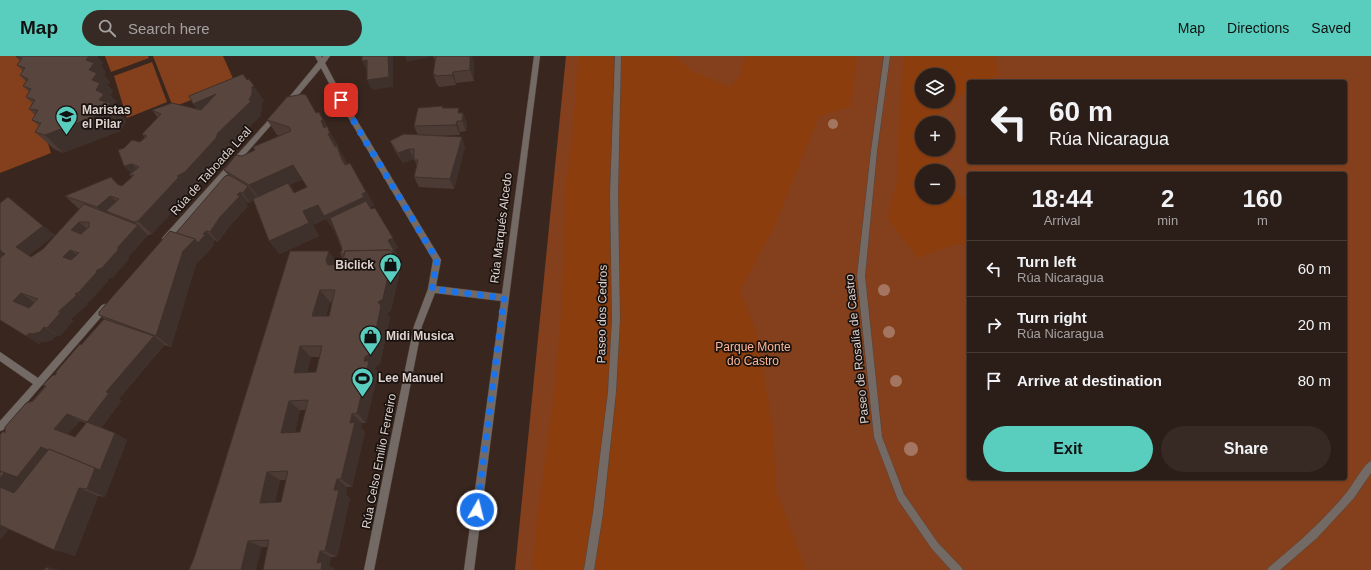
<!DOCTYPE html>
<html lang="en">
<head>
<meta charset="utf-8">
<style>
  body { margin:0; font-family:Helvetica,sans-serif; background:#372a24; color:#f1f3f6; height:100vh; display:flex; flex-direction:column; font-size:15px; white-space:nowrap }
  * { box-sizing:border-box; margin:0 }
  p { font-size:13px; color:#a6a2a1 }
  .icon { flex:none; width:22px; height:22px; fill:none; stroke:currentColor; stroke-width:2; stroke-linecap:round; stroke-linejoin:round }
  .map { position:relative; flex:1; overflow:hidden }
  .panel { position:absolute; left:967px; top:116px; width:380px; height:308px; display:flex; flex-direction:column; background:#2b1d17; border-radius:4px; box-shadow:0 1px 3px #0004,0 0 0 1px #473b36 }
  .panel>* { flex:none }
  .guide { position:absolute; left:967px; top:24px; width:380px; height:84px; border-radius:4px; box-shadow:0 1px 3px #0004,0 0 0 1px #473b36; background:#2b1d17; color:#f1f3f6; overflow:hidden }
  .tools { position:absolute; left:915px; top:12px; display:grid; gap:8px }
  .tools a { display:grid; place-items:center; width:40px; height:40px; border-radius:50%; background:#2b1d17; box-shadow:0 1px 3px #0004,0 0 0 1px #473b36; font-size:20px }
  .pin { position:absolute; display:grid; place-items:center; width:34px; height:34px; color:#fff; margin:-17px; border-radius:8px; box-shadow:0 2px 6px #0006 }
  .me { position:absolute; width:44px; margin:-22px; rotate:8deg; stroke-linejoin:round; filter:drop-shadow(0 0 3px #0008) }
  .turn { display:flex; align-items:center; gap:14px; height:84px; padding:0 16px; font-size:18px }
  .turn .icon { width:52px; height:52px; stroke-width:2.5 }
  .turn b { display:block; font-size:28px; line-height:34px }
  .eta { display:flex; justify-content:space-evenly; align-items:center; height:68px; text-align:center }
  .eta b { font-size:24px; font-weight:600; line-height:28px }
  .primary-button { display:flex; gap:8px; margin-top:auto; padding:8px 16px }
  .primary-button a { flex:1; height:46px; border-radius:24px; background:#59cebe; color:#111; font-size:16px; font-weight:600; line-height:46px; text-align:center }
  .primary-button a+a { background:#372a24; color:#f1f3f6 }
  ul { padding:0; list-style:none }
  li { display:flex; align-items:center; gap:12px; height:56px; padding:0 16px; border-top:1px solid #473b36 }
  li div { flex:1 }
  li b { display:block; font-size:15px }
  li em { font-style:normal }
  header { display:flex; align-items:center; gap:24px; box-sizing:border-box; height:56px; padding:0 20px; background:#59cebe; color:#111 }
  header strong { font-size:19px }
  nav { display:flex; gap:22px; margin-inline-start:auto; font-size:14px }
  .search { width:280px; height:36px; background:#372a24; display:flex; align-items:center; gap:10px; box-sizing:border-box; padding:0 14px; border-radius:22px; color:#a6a2a1; font-size:15px }
  .map>svg:first-child { display:block }
</style>
</head>
<body>
<header>
<strong>Map</strong>
<div class="search"><svg class="icon" aria-label="search" viewBox="0 0 24 24"><circle cx="10" cy="10" r="6"/><path d="M15 15l6 6"/></svg>Search here</div>
<nav><a>Map</a><a>Directions</a><a>Saved</a></nav>
</header>
<div class="map">
<svg width="1371" height="514" viewBox="0 0 1371 514">
  <rect width="100%" height="100%" fill="#39271f"/>
  <!-- green -->
  <g fill="#84401c" fill-rule="evenodd">
    <path d="M0 0H20L51 97 0 117Z"/>
    <path d="M105 0H148L149 2 111 16Z"/>
    <path d="M153 0H223L235 27 173 51Z"/>
    <path d="M566 0H1371V514H515ZM922 19H948V45H922ZM969 26H1345V106H969ZM922 67H948V93H922ZM922 115H948V141H922ZM969 118H1345V422H969Z"/>
    <path d="M152 6 167 46 127 62 114 20Z"/>
  </g>
  <!-- forest -->
  <g fill="#8c3d0e" fill-rule="evenodd">
    <path d="M578 0H674L694 16 730 31 740 20 744 0H857L851 50 819 60 775 169 740 235 756 275 773 372 776 434 806 514H533L536 470 554 338 561 258 566 126 573 74Z"/>
    <path d="M904 0H995L999 19 984 26H969V33L937 59V67H922V93H937V98L946 115H922V141H948V118L961 141 969 142V190L959 187 917 202 887 161 897 126 898 77ZM922 19H948V45H922Z"/>
  </g>
  <g fill="none" stroke-linecap="round" stroke-linejoin="round">
    <defs>
      <g id="street">
        <path d="M315 0H321L322 2 323 0H330L325 7 344 43 440 202 441 204 436 230 502 238 534 0H540L474 514H464L501 245 435 237 422 270 374 514H364L414 270 428 233 433 204 339 46 321 12 290 49H286V45L318 6Z"/>
        <path d="M615 0H621L618 138 620 263 616 336 603 457 594 514H584L593 457 608 336 612 263 610 138Z"/>
        <path d="M884 0H890L877 95 865 220 882 381 904 438 938 487 961 511 963 514H951L932 493 898 444 874 381 857 220 871 95Z"/>
        <path d="M274 58H276L279 60 169 185H163L162 183 163 181Z"/>
        <path d="M105 248 108 249 109 251 108 253 3 374 0 375V365L33 328 0 305V296L38 322 102 249Z"/>
        <path d="M1371 405V417L1354 442 1317 482 1280 514H1267L1269 511C1297 488 1324 464 1347 436 1352 430 1365 407 1371 405Z"/>
      </g>
    </defs>
    <!-- street casing -->
    <use href="#street" stroke="#54433b" stroke-width="1"/>
    <!-- street -->
    <use href="#street" fill="#736a66" fill-rule="evenodd"/>
  </g>
  <!-- trees -->
  <g fill="#a47661">
    <circle cx="833" cy="68" r="5"/>
    <circle cx="884" cy="234" r="6"/>
    <circle cx="889" cy="276" r="6"/>
    <circle cx="896" cy="325" r="6"/>
    <circle cx="911" cy="393" r="7"/>
  </g>
  <!-- wall -->
  <g fill="#4c3b34" fill-rule="evenodd">
    <path d="M15 0H98L97 1 103 7 101 10 106 16 104 19 110 26 107 29 113 35 110 39 116 45 114 49 120 55 119 57 126 65 120 75 63 97 54 93 35 76 39 70 32 64 35 59 29 53 32 47 26 41 29 36 23 30 26 26 20 19 23 15 17 9 20 5Z"/>
    <path d="M433 0H472L474 7V25L456 27V29L439 31 438 29H437L433 18 435 5Z"/>
    <path d="M247 24 264 45 262 46V53L260 57 261 59 228 92V96L197 130 190 134 191 135 152 178 148 179 129 200V203L113 221 108 223 107 224 108 225 89 246 88 245 87 246 88 248 71 263 73 265 60 280 57 279 52 284 45 286 43 285 39 288 0 264V147L55 179 29 199 31 201 43 193 79 153 65 140 111 121 119 129 122 130 132 121 129 119 131 117 124 92 140 86 145 82 142 78 158 62 152 54 197 53 193 48ZM34 246H35L29 252H28Z"/>
    <path d="M444 52 461 57H463L467 68 466 75 460 76V79L435 80 465 91 454 133 419 131 414 121 417 110 414 103 403 107 395 95 390 85 418 79 414 70Z"/>
    <path d="M319 56 335 85 339 91H338L347 108 358 121 374 149 370 151 371 153 398 192 394 194 399 202 398 205 401 210 391 254 387 258 390 262 380 308 374 312 378 316 366 367H362L361 372 365 376 352 431H347L346 439 350 442 337 501H331L329 510 334 512 268 491H262L194 502 218 428 290 195 338 208H340L343 205V203L340 198 342 194 334 173H333L326 163 313 169 319 180 280 198 269 185 253 144 250 147 248 146 246 148 248 150 229 171 218 186 215 184 212 187 214 188 208 196 196 208 171 291 164 289 119 343 121 345 101 372 127 384 105 441 98 440 75 500 9 473 0 484 24 424 0 415 5 376 45 330 43 329 55 319 56 317H55L81 289 104 263 99 259 176 177 228 119 224 114 242 100 255 94 281 80 277 79 267 64 316 57ZM302 123 307 131 295 137 290 129ZM330 246H332L329 260H326ZM311 301H319L316 316H307ZM300 354H306L300 376H295ZM80 365 86 367 75 381 68 378ZM280 424H286L281 446H275Z"/>
  </g>
  <!-- shaded-wall -->
  <g fill="#3e302b">
    <path d="M88 0H98L97 1 103 7 101 10 106 16 104 19 110 26 107 29 113 35 110 39 116 45 114 49 120 55 119 57 126 65 120 75 63 97 45 79 99 44 86 4Z"/>
    <path d="M388 0H393V31L372 34 367 24Z"/>
    <path d="M405 0H430V1L407 6Z"/>
    <path d="M468 0H472L474 7V25L470 14Z"/>
    <path d="M367 4V15L362 5Z"/>
    <path d="M453 16 456 27V29L452 19Z"/>
    <path d="M254 30 264 45 262 46V53L260 57 261 59 228 92V96L197 130 190 134 191 135 152 178 138 165 177 120 249 44 252 31Z"/>
    <path d="M216 38 204 62 193 48Z"/>
    <path d="M306 39 321 66 319 56 327 71 346 105 351 118Z"/>
    <path d="M463 57 467 68 466 75 462 65Z"/>
    <path d="M457 65 460 76V79L456 69Z"/>
    <path d="M462 81 465 91 454 133 450 123Z"/>
    <path d="M409 93 414 103 403 107 398 97Z"/>
    <path d="M350 107 374 149 370 151 372 155 333 173 326 163 313 169 319 180 280 198 269 185 303 155 318 149 362 138Z"/>
    <path d="M132 108 145 122 133 119 124 110Z"/>
    <path d="M293 109 303 123 290 129 298 141 260 143 249 129Z"/>
    <path d="M248 130 256 140 250 147 243 137Z"/>
    <path d="M240 136 248 146 246 148 248 150 229 171 218 186 210 176 220 161Z"/>
    <path d="M110 140 125 153 106 155 114 162 112 165 97 151Z"/>
    <path d="M8 141 55 179 28 200 16 191Z"/>
    <path d="M79 166 91 176 82 184 71 174Z"/>
    <path d="M138 169 148 179 129 200V203L113 221 108 223 107 224 108 225 89 246 78 237 96 216Z"/>
    <path d="M206 175 215 184 212 187 214 188 208 196 196 208 171 291 156 280 183 195 195 183 203 178Z"/>
    <path d="M393 182 398 192 394 194 388 184Z"/>
    <path d="M393 193 399 202 398 205 401 210 391 254 387 258 390 262 380 308 374 312 378 316 366 367 357 357 364 305 378 246Z"/>
    <path d="M0 194 13 203 0 208Z"/>
    <path d="M70 194 82 203 75 210 63 201Z"/>
    <path d="M329 195 338 208 336 218 328 209 326 205Z"/>
    <path d="M320 234 330 246 322 272 312 260Z"/>
    <path d="M21 237 34 246 26 254 13 245Z"/>
    <path d="M76 237 88 245 87 246 88 248 71 263 73 265 60 280 47 272 58 256Z"/>
    <path d="M44 271 57 279 52 284 45 286 32 278Z"/>
    <path d="M30 277 43 285 39 288 26 280Z"/>
    <path d="M154 280 164 288 119 343 121 345 100 373 87 366 106 336Z"/>
    <path d="M300 290 311 301 305 328 294 317Z"/>
    <path d="M289 345 300 354 293 386 281 377Z"/>
    <path d="M67 358 80 365 67 379 54 373Z"/>
    <path d="M352 358 362 367 361 372 365 376 352 431 341 423 350 367Z"/>
    <path d="M115 377 127 384 105 441 87 433 95 412Z"/>
    <path d="M41 391 55 397 32 427 17 421Z"/>
    <path d="M0 415 25 425 14 437 0 431Z"/>
    <path d="M267 416 280 424 273 454 260 447Z"/>
    <path d="M337 423 347 431 346 439 350 442 337 501 325 495 334 434Z"/>
    <path d="M79 432 98 440 75 500 54 494Z"/>
    <path d="M0 466 11 471 0 484Z"/>
    <path d="M248 485 262 491 256 514H241Z"/>
    <path d="M320 495 331 501 329 510 334 512V514H321L317 507Z"/>
    <path d="M48 511 60 514H49Z"/>
  </g>
  <!-- building -->
  <g fill="#58453d" stroke="#3e302b" fill-rule="evenodd">
    <path d="M16 0H89L86 4 94 7 89 14 97 17 92 24 100 27 96 34 104 38 99 44 110 47 103 57 45 79 35 76 41 67 32 64 38 54 29 53 35 44 26 41 31 33 23 30 28 23 20 19 25 12 17 9 22 2Z"/>
    <path d="M362 0H388L389 21 367 24V4L362 5Z"/>
    <path d="M436 0H470V14L453 16 452 19 435 20V18H433Z"/>
    <path d="M243 18 247 24 249 23 254 30 252 31V38L249 44 251 45 217 78V81L185 116 177 120 179 121 138 165 134 166 106 155 119 143 110 140 97 151 65 140 111 121 117 128 122 130 134 119H129L139 111 132 108 124 110 118 94 124 92 132 84 140 86 147 80 142 78 161 58 152 54 172 47 201 54 216 38 193 48 189 40Z"/>
    <path d="M303 38 306 39 316 57 319 56 323 64 321 65 324 72 327 70 330 77 328 78 335 91 337 90 342 104 345 109 350 107 366 136 362 138 364 141 324 160 318 149 303 155 309 167 269 185 253 143 288 127 294 137 307 131 293 109 249 129 224 114 236 99 242 100 255 94 253 91 291 75 289 71 267 64 287 41Z"/>
    <path d="M443 50 442 52H459L458 57H463L462 65H457L456 69 414 70 418 52Z"/>
    <path d="M404 78 462 81 450 123 414 121 418 104H414V93H409L398 97 390 85Z"/>
    <path d="M229 119 248 130 243 137 240 136 237 139 240 140 220 161 210 176 206 175 203 178 205 179 198 187 195 183 176 177 225 120Z"/>
    <path d="M8 141 43 170 16 191 31 201 43 193 84 148 138 169 118 191V194L102 212 97 214 96 216H97L78 237H76L75 238 77 239 58 256H61L47 272 44 271 40 276 32 278 30 277 26 280 0 264V202L5 198 0 194V147ZM79 166H89V171L81 178 71 174ZM70 194 79 197 71 204 63 201ZM21 237 38 243 29 252 13 245Z"/>
    <path d="M366 145 371 153 375 152 393 182 388 184 393 193V197L390 194 345 195 344 198H340L342 194 341 189 330 162Z"/>
    <path d="M170 175 195 183 183 195 156 280 99 259V256Z"/>
    <path d="M390 194 393 197 383 243 378 246 381 250 371 297 365 301 364 305H369L357 357 352 358 350 367 355 366 341 423H337L334 434H339L325 495H320L317 507 322 506 321 514H263L269 484 248 485 241 514H189L194 502 218 428 290 195H329L326 205 328 209 340 208 343 205 345 195ZM320 234H335L329 260H312ZM300 290H322L316 316 294 317ZM308 344 300 376 281 377 289 345ZM288 415 281 446 260 447 267 416Z"/>
    <path d="M104 263 154 280 106 336 109 337 87 366 115 377 100 414 49 393 48 394 41 391 17 421 0 415V379L3 375 5 377V371L26 347 33 345 46 330 43 329 53 319H55L57 317H55L80 288 81 289ZM67 358 87 366 75 381 54 373Z"/>
    <path d="M49 393 95 412 87 433 79 432 54 494 0 469V431L14 437Z"/>
    <path d="M0 415 4 417 0 423Z"/>
    <path d="M48 511 49 514H43Z"/>
  </g>
  <g fill="none" stroke-linecap="round" stroke-linejoin="round">
    <!-- route -->
    <path stroke="#1a73e8" stroke-width="7" stroke-dasharray="0 12.6" d="M341 44 437 204 432 233 504 242 477 454"/>
  </g>
  <!-- icons -->
  <defs>
    <symbol id="school-pin" viewBox="-11 -11 22 30"><path d="M0 17L-7.5 6A9.5 9.5 0 1 1 7.5 6Z" fill="#59cebe" stroke="#1a120f"/><path d="M0-5L7-2L0 1L-7-2ZM-4 1L0 2.5L4 1V4Q0 6-4 4Z" fill="#111"/></symbol>
    <symbol id="shop-pin" viewBox="-11 -11 22 30"><path d="M0 17L-7.5 6A9.5 9.5 0 1 1 7.5 6Z" fill="#59cebe" stroke="#1a120f"/><path d="M-5-2.5h2.3a2.7 3.5 0 0 1 5.4 0H5L5.5 6h-11ZM-1.5-2.5h3a1.5 2.3 0 0 0-3 0Z" fill="#111"/></symbol>
    <symbol id="stadium-pin" viewBox="-11 -11 22 30"><path d="M0 17L-7.5 6A9.5 9.5 0 1 1 7.5 6Z" fill="#59cebe" stroke="#1a120f"/><path d="M0-5a6.5 5 0 1 0 0 10a6.5 5 0 1 0 0-10ZM-3.5-1.8h7v3.6h-7Z" fill="#111"/></symbol>
  </defs>
  <g fill-rule="evenodd">
    <use href="#school-pin" x="54" y="48" width="25" height="34"/>
    <use href="#shop-pin" x="378" y="196" width="25" height="34"/>
    <use href="#shop-pin" x="358" y="268" width="25" height="34"/>
    <use href="#stadium-pin" x="350" y="310" width="25" height="34"/>
  </g>
  <g text-anchor="middle" dominant-baseline="central" stroke-width="3.5" stroke-linejoin="round" paint-order="stroke">
    <!-- poi labels -->
    <g font-size="12" font-weight="bold" fill="#dfd3ce" stroke="#1a120f" text-anchor="start">
      <text x="82" y="54">Maristas<tspan x="82" dy="14">el Pilar</tspan></text>
      <text x="374" y="209" text-anchor="end">Biclick</text>
      <text x="386" y="280">Midi Musica</text>
      <text x="378" y="322">Lee Manuel</text>
    </g>
    <!-- street labels -->
    <g font-size="12" fill="#dfd3ce" stroke="#1a120f">
      <text transform="translate(211 115) rotate(-48)">Rúa de Taboada Leal</text>
      <text transform="translate(501 172) rotate(-83)">Rúa Marqués Alcedo</text>
      <text transform="translate(602 258) rotate(-89)">Paseo dos Cedros</text>
      <text transform="translate(857 293) rotate(-96)">Paseo de Rosalía de Castro</text>
      <text transform="translate(379 405) rotate(-79)">Rúa Celso Emilio Ferreiro</text>
    </g>
    <!-- park labels -->
    <g font-size="12" fill="#fbb797" stroke="#1a120f">
      <text x="753" y="291">Parque Monte<tspan x="753" dy="14">do Castro</tspan></text>
    </g>
  </g>
</svg>
<div class="tools">
<a><svg class="icon" aria-label="layers" viewBox="0 0 24 24"><path d="M12 4l9 5-9 5-9-5zM3 14l9 5 9-5"/></svg></a>
<a>+</a>
<a>−</a>
</div>
<div class="pin" style="left:341px;top:44px;background:#d93025"><svg class="icon" aria-label="arrive" viewBox="0 0 24 24"><path d="M6 21V4h12l-3 4 3 4H6"/></svg></div>
<svg class="me" style="left:477px;top:454px" viewBox="-20 -20 40 40"><circle r="17" fill="#1a73e8" stroke="#fff" stroke-width="3"/><path d="M0-11L8 9 0 5-8 9z" fill="#fff"/></svg>
<div class="guide">
<div class="turn"><svg class="icon" aria-label="left" viewBox="0 0 24 24"><path d="M17 20v-9H6M10 6l-5 5 5 5"/></svg><div><b>60 m</b>Rúa Nicaragua</div></div>
</div>
<section class="panel">
<div class="eta">
<div><b>18:44</b><p>Arrival</p></div>
<div><b>2</b><p>min</p></div>
<div><b>160</b><p>m</p></div>
</div>
<ul>
<li><svg class="icon" aria-label="left" viewBox="0 0 24 24"><path d="M17 20v-9H6M10 6l-5 5 5 5"/></svg><div><b>Turn left</b><p>Rúa Nicaragua</p></div><em>60 m</em></li>
<li><svg class="icon" aria-label="right" viewBox="0 0 24 24"><path d="M7 20v-9h11M14 6l5 5-5 5"/></svg><div><b>Turn right</b><p>Rúa Nicaragua</p></div><em>20 m</em></li>
<li><svg class="icon" aria-label="arrive" viewBox="0 0 24 24"><path d="M6 21V4h12l-3 4 3 4H6"/></svg><div><b>Arrive at destination</b></div><em>80 m</em></li>
</ul>
<div class="primary-button"><a>Exit</a><a>Share</a></div>
</section>
</div>
</body>
</html>
